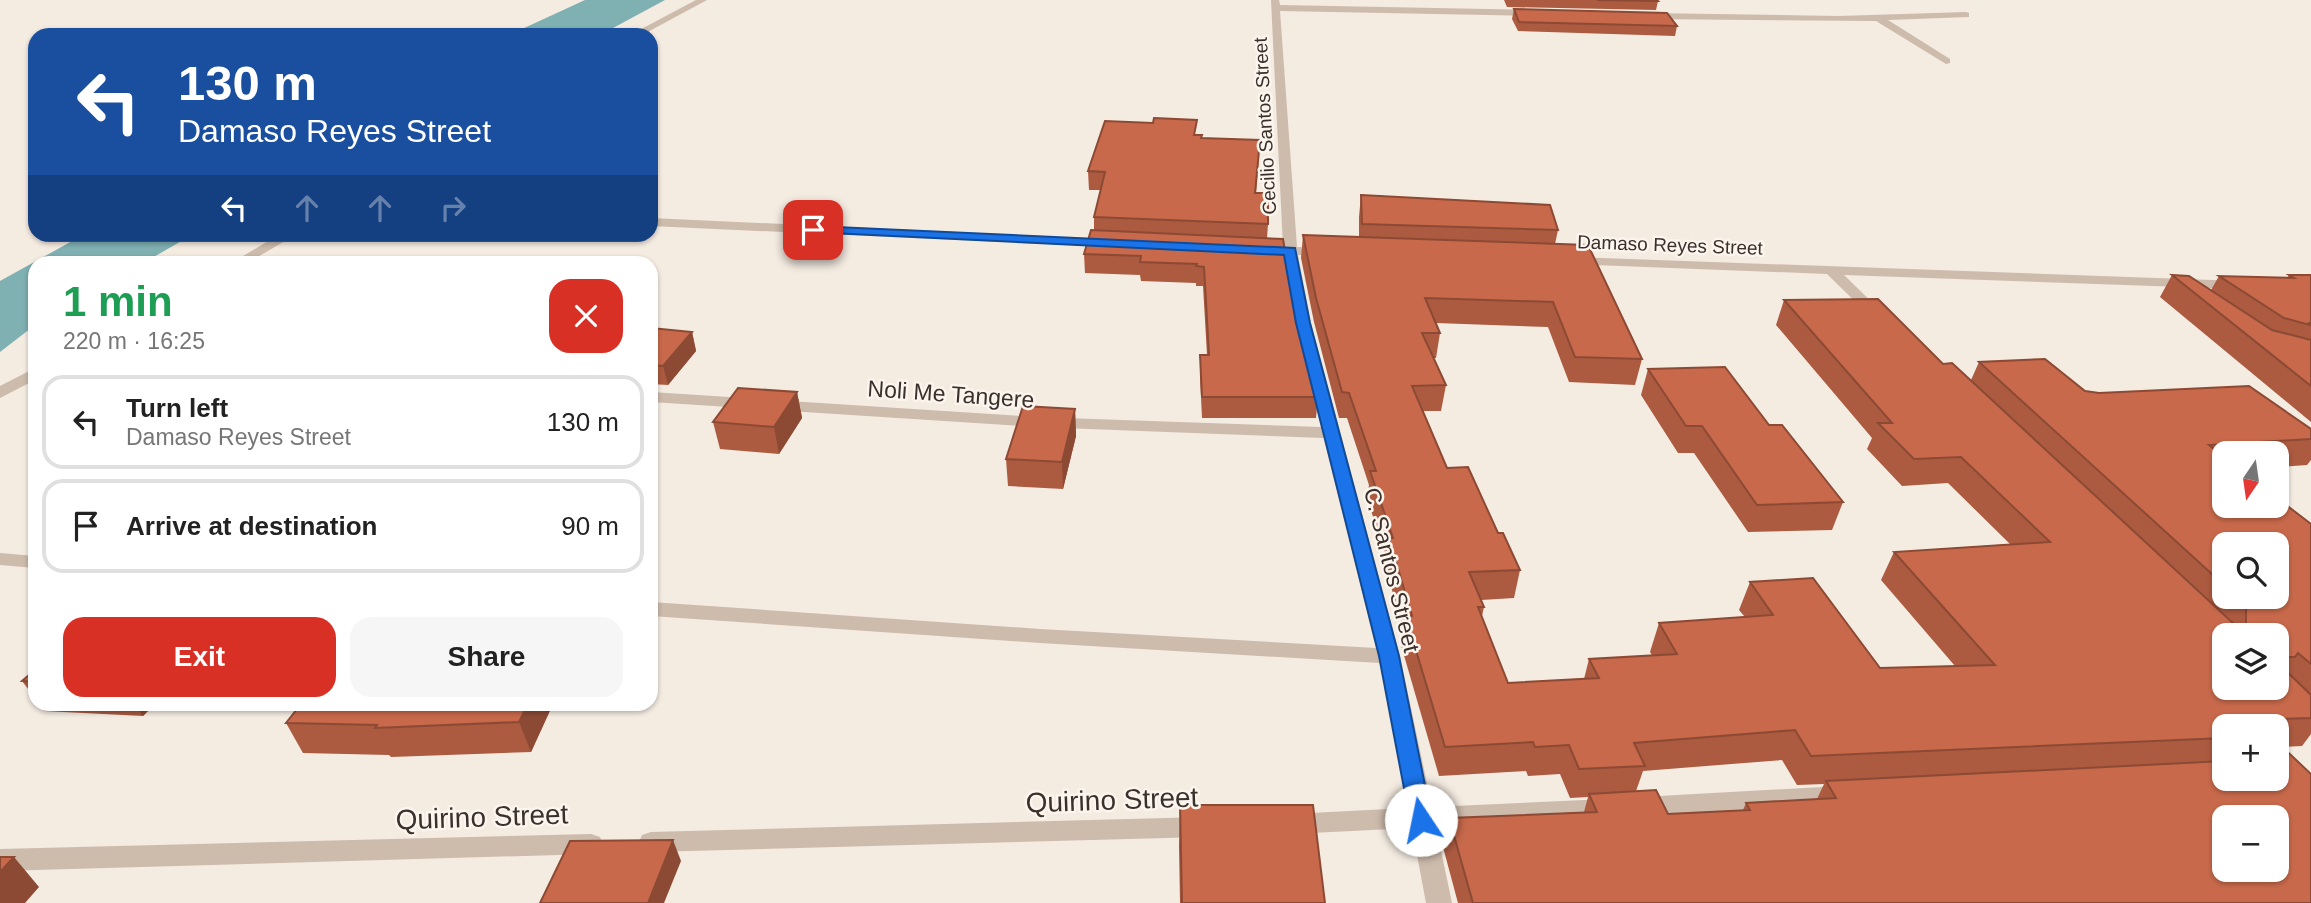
<!DOCTYPE html>
<html lang="en">
<head>
<meta charset="utf-8">
<style>
  body { margin:0; font-family:Arial,sans-serif; background:#f6f6f6; color:#222; height:100vh; display:flex; flex-direction:column; font-size:26px; white-space:nowrap }
  * { box-sizing:border-box; margin:0 }
  p { font-size:23px; color:#767676 }
  .icon { flex:none; width:38px; height:38px; fill:none; stroke:currentColor; stroke-width:2; stroke-linecap:round; stroke-linejoin:round }
  .map { position:relative; flex:1; overflow:hidden }
  .panel { position:absolute; left:28px; top:256px; width:630px; height:455px; display:flex; flex-direction:column; background:#fff; border-radius:21px; box-shadow:0 2px 5px #0004 }
  .panel>* { flex:none }
  .banner { position:absolute; left:28px; top:28px; width:630px; height:214px; border-radius:21px; box-shadow:0 2px 5px #0004; background:#1a4fa0; color:#fff; overflow:hidden }
  .needle { width:46px; rotate:193deg }
  .tools { position:absolute; left:2212px; top:441px; display:grid; gap:14px }
  .tools a { display:grid; place-items:center; width:77px; height:77px; border-radius:14px; background:#fff; box-shadow:0 2px 5px #0004; font-size:35px }
  .pin { position:absolute; display:grid; place-items:center; width:60px; height:60px; color:#fff; margin:-30px; border-radius:14px; box-shadow:0 4px 10px #0006 }
  .me { position:absolute; width:77px; margin:-38px; rotate:349deg; stroke-linejoin:round; filter:drop-shadow(0 0 5px #0008) }
  .turn { display:flex; align-items:center; gap:24px; height:147px; padding:0 35px; font-size:32px }
  .turn .icon { width:91px; height:91px; stroke-width:2.5 }
  .turn b { display:block; font-size:49px; line-height:60px }
  .lanes { display:flex; align-items:center; height:66px; padding:0 35px; background:#0003; justify-content:center; gap:35px; direction:ltr }
  .lanes .off { opacity:.35 }
  .round { display:grid; place-items:center; flex:none; width:74px; height:74px; border-radius:21px; background:#f6f6f6 }
  .overview { display:flex; align-items:center; justify-content:space-between; height:119px; padding:0 35px }
  h1 { font-size:42px; font-weight:700; line-height:52px; color:#1e9e55 }
  .cta { display:flex; gap:14px; margin-top:auto; padding:14px 35px }
  .cta a { flex:1; height:80px; border-radius:21px; background:#d93025; color:#fff; font-size:28px; font-weight:700; line-height:80px; text-align:center }
  .cta a+a { background:#f6f6f6; color:#222 }
  ul { padding:0; list-style:none }
  li { display:flex; align-items:center; gap:21px; height:94px; margin:0 14px 10px; padding:0 21px; border:4px solid #e0e0e0; border-radius:21px }
  li div { flex:1 }
  li b { display:block; font-size:26px }
  li em { font-style:normal }
  .map>svg:first-child { display:block }
</style>
</head>
<body>
<div class="map">
<svg width="2311" height="903" viewBox="0 0 2311 903">
  <rect width="100%" height="100%" fill="#f4ebe1"/>
  <!-- water -->
  <g fill="#7fb0b2">
    <path d="M585 0H665L600 35H509Z"/>
    <path d="M83 235H192L145 262H35V325L0 352V281Z"/>
  </g>
  <g fill="none" stroke-linecap="round" stroke-linejoin="round">
    <!-- minor -->
    <g fill="#cdbbac" fill-rule="evenodd">
      <path d="M696 0H707L642 35H630Z"/>
      <path d="M1271 0H1279L1280 5 1536 10 1541 13 1536 16 1280 11 1297 247 1326 248 1333 252 1326 256 1298 255 1311 323 1400 656 1432 807 1606 799 1615 802 1618 809 1615 816 1606 819 1436 827 1452 903H1426L1412 828 1291 834 1282 831 1279 824 1282 817 1291 814 1408 808 1380 663 1040 643 651 616V602L1040 629 1376 648 1324 438 1036 427 651 402V392L1036 417 1321 427 1295 323 1284 255 1263 254 1256 250 1263 246 1283 247Z"/>
      <path d="M1966 12 1969 13V17L1888 20 1950 59V63L1946 64 1876 21 1648 19 1643 16 1648 13 1839 16Z"/>
      <path d="M651 218 1109 239 1116 243 1109 247 651 226Z"/>
      <path d="M280 234H297L249 262H233Z"/>
      <path d="M1574 257 2239 281 2246 285 2239 289 1844 275 1883 313 1885 316 1878 320 1873 319 1827 274 1569 264 1567 261Z"/>
      <path d="M35 368V380L0 398V386Z"/>
      <path d="M0 553 35 556V568L0 565Z"/>
      <path d="M1840 786 1848 789 1852 796 1848 803 1840 806 1641 817 1632 814 1629 807 1632 800 1641 797Z"/>
      <path d="M1204 817 1213 820 1216 827 1213 834 1204 837 651 852 642 849 639 842 642 835 651 832Z"/>
      <path d="M591 834 600 837 603 844 600 851 591 854 0 871V849Z"/>
    </g>
  </g>
  <!-- wall -->
  <g fill="#ac5a40" fill-rule="evenodd">
    <path d="M1504 0H1657L1658 1 1656 10 1507 7Z"/>
    <path d="M1514 9 1677 26 1675 36 1518 31 1512 19Z"/>
    <path d="M1197 135 1202 138 1259 158 1256 193 1268 224 1267 238 1294 304 1318 397 1316 418H1202L1200 376V355H1207L1203 286H1196V283L1141 281 1140 275 1085 273 1084 254 1094 230V217L1101 190H1089L1088 171Z"/>
    <path d="M1361 195 1558 230 1555 244 1642 359 1635 385 1569 382 1548 327 1436 323 1440 333 1436 358H1433L1446 385 1441 411H1422L1447 468 1498 533 1520 570 1514 598 1481 600 1484 607 1482 616 1508 683 1584 679 1589 659 1652 655 1650 652 1659 623 1745 617 1739 610 1750 582 1880 668 1955 666 1881 580 1894 552 2010 544 1948 483 1902 486 1867 449 1872 438 1776 325 1784 300 1943 364 1971 380 1979 362 2085 391 2311 429V460L2307 465 2277 467V453H2224V506L2311 524V734L2302 746 2282 747 2311 903H1458L1443 847 1449 818 1584 812 1588 797 1570 798 1560 774 1528 776 1526 771 1439 776 1401 645 1404 631 1385 566 1386 557 1367 498 1369 485 1347 418H1339L1314 322 1301 258 1303 235 1359 237V217ZM2224 544 2277 597H2224ZM2277 635V688H2224ZM2224 726H2277V779H2224ZM1782 760 1797 785 1824 784 1817 799 1746 803 1743 810 1668 814 1636 791 1643 771Z"/>
    <path d="M2172 275 2211 290 2219 276 2287 278 2289 275H2311V422L2160 297Z"/>
    <path d="M651 328 692 332 696 351 668 385 651 384Z"/>
    <path d="M1648 369 1769 425 1843 502 1832 530 1748 532 1694 453H1678L1641 395Z"/>
    <path d="M797 392 802 418 779 454 720 449 713 422Z"/>
    <path d="M1075 409 1076 436 1063 489 1008 486 1006 459Z"/>
    <path d="M35 670V698L22 681Z"/>
    <path d="M39 704H155L143 716 44 711Z"/>
    <path d="M553 704 531 752 391 757 389 755 303 753 286 723Z"/>
    <path d="M1180 805 1325 903H1180L1179 846Z"/>
  </g>
  <!-- shaded-wall -->
  <g fill="#8c4a34">
    <path d="M692 332 696 351 668 385 663 366Z"/>
    <path d="M797 392 802 418 779 454 774 427Z"/>
    <path d="M1075 409 1076 436 1063 489 1062 462Z"/>
    <path d="M134 704H155L143 716Z"/>
    <path d="M528 704H553L531 752 519 722Z"/>
    <path d="M673 840 681 861 664 903H648Z"/>
    <path d="M14 857 39 887 25 903H0V872Z"/>
  </g>
  <!-- building -->
  <g fill="#c8694b" stroke="#8c4a34" stroke-width="2" fill-rule="evenodd">
    <path d="M1597 0H1657L1658 1Z"/>
    <path d="M1514 9 1667 13 1677 26 1519 22Z"/>
    <path d="M1154 118 1197 120 1194 135H1202L1201 138 1260 140 1255 193H1268V224L1094 217 1105 172 1088 171 1105 121 1153 123Z"/>
    <path d="M1361 195 1550 205 1558 230 1362 224Z"/>
    <path d="M1091 230 1283 239 1294 304 1318 397H1202L1200 355H1209L1204 267 1196 266 1197 264 1140 262 1141 256 1084 254Z"/>
    <path d="M1303 235 1588 245 1642 359 1575 357 1553 302 1425 298 1440 333H1422L1446 385 1412 386 1447 468 1468 467 1498 533H1503L1520 570 1469 572 1484 607H1478L1508 683 1599 678 1589 659 1677 654 1659 623 1773 615 1750 582 1813 578 1880 668 1995 665 1894 552 2050 542 1961 457 1914 459 1878 423H1892L1784 300 1878 299 1943 364 1952 363 2235 625 2243 629 2246 627V605L2237 597H2277V544H2224V585L1979 362 2045 359 2085 391 2099 393 2249 386 2311 429V439L2209 445 2224 457V506H2277V498L2311 524V664L2298 653 2295 657H2277V635H2224V688H2277V662L2311 695V718L2253 720 2260 726H2224V738L1811 756 1795 730 1634 743 1645 766 1579 769 1569 745 1535 747 1533 742 1445 747 1406 617 1412 616 1389 538H1393L1370 471H1376L1349 393 1342 392 1316 298Z"/>
    <path d="M125 260 143 262H120Z"/>
    <path d="M2172 275 2189 276 2272 330 2311 340V386Z"/>
    <path d="M2289 275H2311V323H2309L2310 325 2284 318 2219 276 2294 278Z"/>
    <path d="M651 328 692 332 663 366 651 365Z"/>
    <path d="M1725 367 1769 425H1782L1843 502 1757 505 1702 426H1686L1648 369Z"/>
    <path d="M738 388 797 392 774 427 713 422Z"/>
    <path d="M1023 406 1075 409 1062 462 1006 459Z"/>
    <path d="M35 670V682L22 681Z"/>
    <path d="M301 704H528L519 722 375 728 377 725 286 723Z"/>
    <path d="M2277 742 2311 774V903H1473L1449 818 1597 812 1589 794 1656 790 1668 814 1750 810 1746 803 1836 798 1826 781 2224 761V779H2277ZM2224 817H2277V870H2224Z"/>
    <path d="M1180 805H1313L1325 903H1182Z"/>
    <path d="M673 840 648 903H540L570 841Z"/>
    <path d="M0 857H14L0 872Z"/>
  </g>
  <!-- route -->
  <path fill="#1a73e8" stroke="#114b97" stroke-width="2" d="M813 226 1295 248 1310 323 1399 656 1432 820 1429 827 1421 829 1413 827 1410 820 1379 656 1296 323 1284 255 809 232 807 230Z"/>
  <g text-anchor="middle" dominant-baseline="central" stroke-width="5" stroke-linejoin="round" paint-order="stroke">
    <!-- far-street labels -->
    <g font-size="19" fill="#3b302b" stroke="#fbf5ee">
      <text transform="translate(1265 126) rotate(-93)">Cecilio Santos Street</text>
      <text transform="translate(1670 245) rotate(2)">Damaso Reyes Street</text>
    </g>
    <!-- street labels -->
    <g font-size="23" fill="#3b302b" stroke="#fbf5ee">
      <text transform="translate(951 394) rotate(4)">Noli Me Tangere</text>
      <text transform="translate(1392 570) rotate(76)">C. Santos Street</text>
    </g>
    <!-- near-street labels -->
    <g font-size="28" fill="#3b302b" stroke="#fbf5ee">
      <text transform="translate(1112 800) rotate(-2)">Quirino Street</text>
      <text transform="translate(482 817) rotate(-2)">Quirino Street</text>
    </g>
  </g>
</svg>
<div class="tools">
<a><svg class="needle" viewBox="-14 -14 28 28"><path d="M0-13l5 13h-10z" fill="#e53935"/><path d="M0 13l5-13h-10z" fill="#767676"/></svg></a>
<a><svg class="icon" aria-label="search" viewBox="0 0 24 24"><circle cx="10" cy="10" r="6"/><path d="M15 15l6 6"/></svg></a>
<a><svg class="icon" aria-label="layers" viewBox="0 0 24 24"><path d="M12 4l9 5-9 5-9-5zM3 14l9 5 9-5"/></svg></a>
<a>+</a>
<a>−</a>
</div>
<div class="pin" style="left:813px;top:230px;background:#d93025"><svg class="icon" aria-label="arrive" viewBox="0 0 24 24"><path d="M6 21V4h12l-3 4 3 4H6"/></svg></div>
<svg class="me" style="left:1421px;top:820px" viewBox="-20 -20 40 40"><circle r="19" fill="#fff"/><path d="M0-13L10 11 0 6-10 11z" fill="#1a73e8"/></svg>
<div class="banner">
<div class="turn"><svg class="icon" aria-label="left" viewBox="0 0 24 24"><path d="M17 20v-9H6M10 6l-5 5 5 5"/></svg><div><b>130 m</b>Damaso Reyes Street</div></div>
<div class="lanes"><svg class="icon" aria-label="left" viewBox="0 0 24 24"><path d="M17 20v-9H6M10 6l-5 5 5 5"/></svg><svg class="icon off" aria-label="ahead" viewBox="0 0 24 24"><path d="M12 20V5M6 11l6-6 6 6"/></svg><svg class="icon off" aria-label="ahead" viewBox="0 0 24 24"><path d="M12 20V5M6 11l6-6 6 6"/></svg><svg class="icon off" aria-label="right" viewBox="0 0 24 24"><path d="M7 20v-9h11M14 6l5 5-5 5"/></svg></div>
</div>
<section class="panel">
<div class="overview"><div><h1>1 min</h1><p>220 m · 16:25</p></div><a class="round" style="background:#d93025;color:#fff"><svg class="icon" aria-label="close" viewBox="0 0 24 24"><path d="M6 6l12 12M18 6L6 18"/></svg></a></div>
<ul>
<li><svg class="icon" aria-label="left" viewBox="0 0 24 24"><path d="M17 20v-9H6M10 6l-5 5 5 5"/></svg><div><b>Turn left</b><p>Damaso Reyes Street</p></div><em>130 m</em></li>
<li><svg class="icon" aria-label="arrive" viewBox="0 0 24 24"><path d="M6 21V4h12l-3 4 3 4H6"/></svg><div><b>Arrive at destination</b></div><em>90 m</em></li>
</ul>
<div class="cta"><a>Exit</a><a>Share</a></div>
</section>
</div>
</body>
</html>
